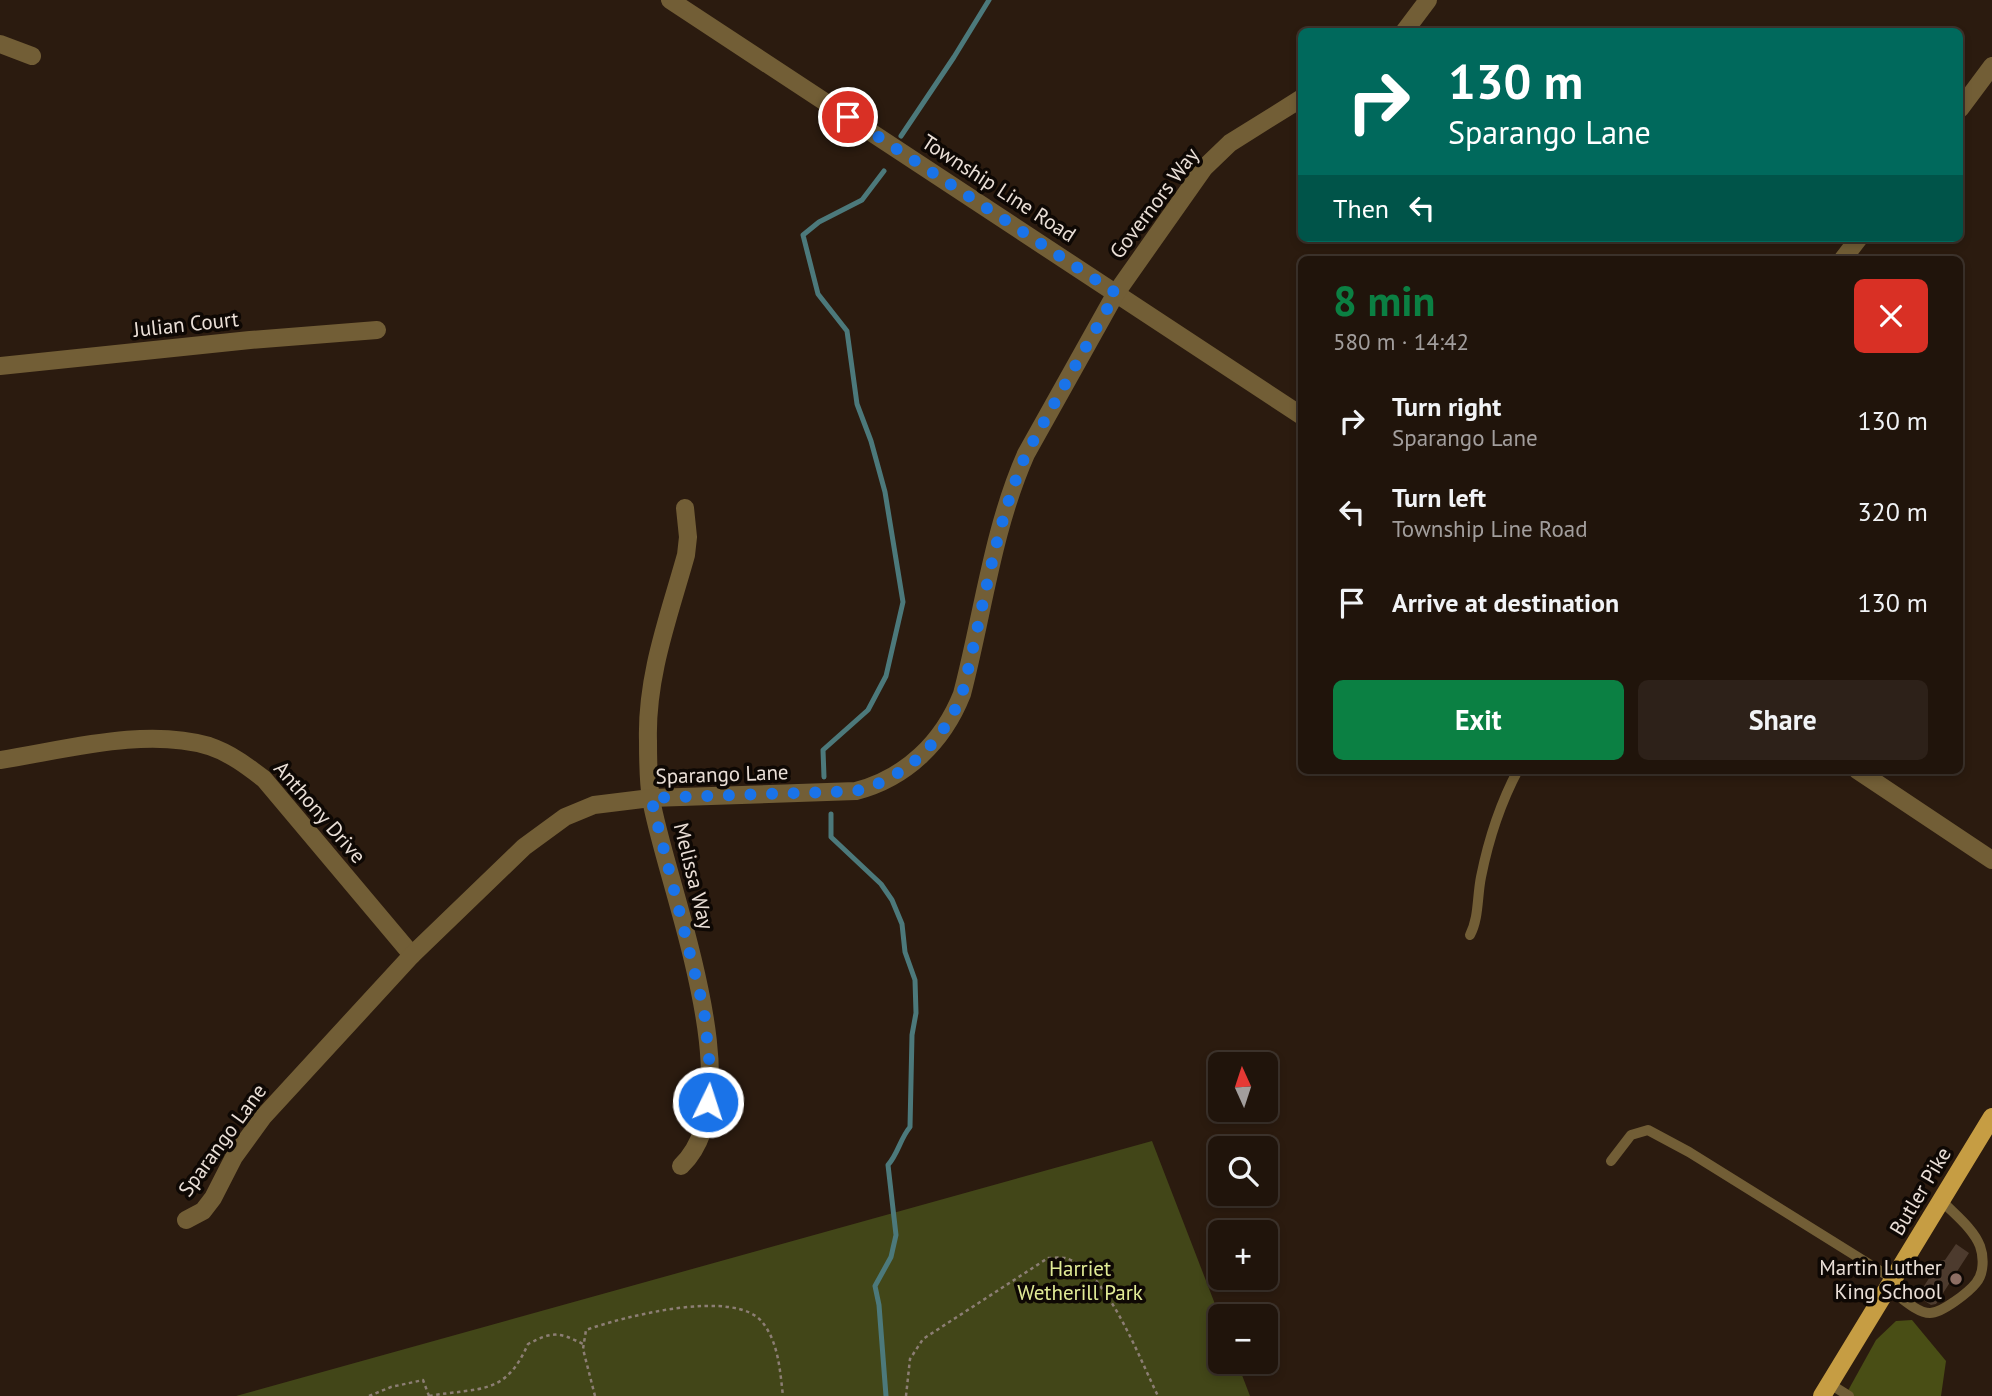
<!DOCTYPE html>
<html lang="en">
<head>
<meta charset="utf-8">
<style>
  body { margin:0; font-family:"PT Sans",sans-serif; background:#2d2119; color:#f1f3f6; height:100vh; display:flex; flex-direction:column; font-size:26px; white-space:nowrap }
  * { box-sizing:border-box; margin:0 }
  p { font-size:23px; color:#a29e9d }
  .icon { flex:none; width:38px; height:38px; fill:none; stroke:currentColor; stroke-width:2; stroke-linecap:round; stroke-linejoin:round }
  .map { position:relative; flex:1; overflow:hidden }
  .side { position:absolute; left:1298px; top:256px; width:665px; height:518px; display:flex; flex-direction:column; background:#20140b; border-radius:10px; box-shadow:0 4px 10px #0003,0 0 0 2px #3d332c }
  .side>* { flex:none }
  .guide { position:absolute; left:1298px; top:28px; width:665px; height:214px; border-radius:10px; box-shadow:0 4px 10px #0003,0 0 0 2px #3d332c; background:#00695c; color:#fff; overflow:hidden }
  .needle { width:46px; rotate:357deg }
  .tools { position:absolute; left:1208px; top:1052px; display:grid; gap:14px }
  .tools a { display:grid; place-items:center; width:70px; height:70px; border-radius:10px; background:#20140b; box-shadow:0 4px 10px #0003,0 0 0 2px #3d332c; font-size:35px }
  .pin { position:absolute; display:grid; place-items:center; width:60px; height:60px; color:#fff; margin:-30px; border:4px solid #fff; border-radius:50%; box-shadow:0 2px 7px #0007 }
  .me { position:absolute; width:77px; margin:-38px; rotate:4deg; stroke-linejoin:round; filter:drop-shadow(0 0 5px #0008) }
  .turn { display:flex; align-items:center; gap:24px; height:147px; padding:0 35px; font-size:32px }
  .turn .icon { width:91px; height:91px; stroke-width:2.5 }
  .turn b { display:block; font-size:49px; line-height:60px }
  .then { display:flex; align-items:center; height:66px; padding:0 35px; background:#0003; gap:14px; font-size:26px }
  .round { display:grid; place-items:center; flex:none; width:74px; height:74px; border-radius:10px; background:#2d2119 }
  .overview { display:flex; align-items:center; justify-content:space-between; height:119px; padding:0 35px }
  h1 { font-size:42px; font-weight:600; line-height:52px; color:#0b8043 }
  .primary-button { display:flex; gap:14px; margin-top:auto; padding:14px 35px }
  .primary-button a { flex:1; height:80px; border-radius:10px; background:#0b8043; color:#fff; font-size:28px; font-weight:600; line-height:80px; text-align:center }
  .primary-button a+a { background:#2d2119; color:#f1f3f6 }
  ul { padding:0; list-style:none }
  li { display:flex; align-items:center; gap:21px; height:91px; padding:0 35px }
  li div { flex:1 }
  li b { display:block; font-size:26px }
  li em { font-style:normal }
  .map>svg:first-child { display:block }
</style>
</head>
<body>
<div class="map">
<svg width="1992" height="1396" viewBox="0 0 1992 1396">
  <rect width="100%" height="100%" fill="#2b1b0f"/>
  <!-- green -->
  <path fill="#424618" d="M1152 1141 1220 1317V1362H1237L1250 1396H236Z"/>
  <!-- forest -->
  <path fill="#494e15" d="M1912 1320 1946 1361 1941 1396H1845L1876 1340 1896 1321Z"/>
  <g fill="none" stroke-linecap="round" stroke-linejoin="round">
    <!-- stream -->
    <g stroke="#4c797b" stroke-width="5">
      <path d="M901 136 954 57 989 0"/>
      <path d="M824 777 823 750 868 710 886 676 903 602 885 492 871 441 857 404 847 331 818 294 803 235 819 222 862 200 884 171"/>
      <path d="M831 814V837L881 884 892 900 902 924 905 952 915 980 916 1013 912 1035 910 1127C900 1139 898 1154 888 1165L896 1235 891 1257 875 1286 879 1305 886 1396"/>
    </g>
  </g>
  <!-- building -->
  <path fill="#4d3b2e" d="M1956 1244 1969 1253 1936 1304 1931 1305 1923 1300 1927 1293 1922 1289 1941 1260H1945Z"/>
  <g fill="none" stroke-linecap="round" stroke-linejoin="round">
    <!-- path -->
    <g stroke="#8c7e74" stroke-width="2.5" stroke-dasharray="3.5 3.5" stroke-linecap="butt">
      <path d="M369 1396 391 1387 423 1380 429 1396"/>
      <path d="M429 1396C481 1387 505 1396 528 1344 553 1331 559 1332 583 1344"/>
      <path d="M595 1396 583 1349 586 1330C622 1317 736 1287 763 1323 779 1344 780 1372 783 1396"/>
      <path d="M906 1396 910 1359 923 1339 1048 1258C1053 1258 1060 1257 1065 1258 1106 1268 1140 1360 1158 1396"/>
    </g>
    <!-- lane -->
    <g stroke="#725e36" stroke-width="10">
      <path d="M1470 935C1479 918 1477 897 1481 877 1488 842 1501 802 1518 770"/>
      <path d="M1611 1161 1631 1135 1648 1130 1689 1152 1893 1279"/>
      <path d="M1888 1288C1899 1295 1916 1313 1930 1313 1942 1313 1969 1292 1976 1283 1984 1274 1984 1257 1980 1246 1973 1228 1954 1214 1941 1200"/>
      <path d="M1830 1384 1849 1396"/>
    </g>
    <!-- street -->
    <g stroke="#725e36" stroke-width="18">
      <path d="M670 0 1302 416"/>
      <path d="M1404 32 1428 0"/>
      <path d="M0 44 32 56"/>
      <path d="M1960 109 1992 66"/>
      <path d="M1843 259 1859 238"/>
      <path d="M0 366 250 340 377 330"/>
      <path d="M0 760C65 750 145 727 209 746 230 753 247 766 264 779L412 955"/>
      <path d="M1857 770 1992 860"/>
      <path d="M681 1166C755 1096 666 886 651 799 648 780 648 760 648 741 646 676 669 616 686 555L688 537 685 508"/>
      <path d="M186 1220 203 1211 213 1198 234 1157 263 1117 412 955 524 847 565 817 594 805 651 798 856 791C906 778 943 742 962 694 983 614 992 531 1026 454L1116 293 1204 168 1230 143 1302 98"/>
    </g>
    <!-- primary -->
    <path stroke="#c69d43" stroke-width="18" d="M1822 1396 1992 1117"/>
  </g>
  <g fill="none" stroke-linecap="round" stroke-linejoin="round">
    <!-- route -->
    <path stroke="#1a73e8" stroke-width="12" stroke-dasharray="0 21.6" d="M708 1102 710 1068 704 1010 651 798 856 791C906 778 943 742 962 694 983 614 993 531 1026 454L1116 293 848 117"/>
  </g>
  <!-- markers -->
  <circle fill="#8d6e63" stroke="#0e0804" stroke-width="2.5" cx="1956" cy="1279" r="7"/>
  <g text-anchor="middle" dominant-baseline="central" stroke-width="7" stroke-linejoin="round" paint-order="stroke">
    <!-- street labels -->
    <g font-size="21" fill="#eadfd7" stroke="#0e0804">
      <text transform="translate(999 188) rotate(33)">Township Line Road</text>
      <text transform="translate(1154 203) rotate(-53)">Governors Way</text>
      <text transform="translate(186 324) rotate(-6)">Julian Court</text>
      <text transform="translate(722 774) rotate(-2)">Sparango Lane</text>
      <text transform="translate(320 812) rotate(49)">Anthony Drive</text>
      <text transform="translate(694 876) rotate(76)">Melissa Way</text>
      <text transform="translate(222 1140) rotate(-54)">Sparango Lane</text>
      <text transform="translate(1920 1191) rotate(-59)">Butler Pike</text>
    </g>
    <!-- poi labels -->
    <g font-size="21" fill="#eadfd7" stroke="#0e0804" text-anchor="end">
      <text x="1942" y="1267">Martin Luther<tspan x="1942" dy="24">King School</tspan></text>
    </g>
    <!-- park labels -->
    <g font-size="21" fill="#e1eb96" stroke="#0e0804">
      <text x="1080" y="1268">Harriet<tspan x="1080" dy="24">Wetherill Park</tspan></text>
    </g>
  </g>
</svg>
<div class="tools">
<a><svg class="needle" viewBox="-14 -14 28 28"><path d="M0-13l5 13h-10z" fill="#e53935"/><path d="M0 13l5-13h-10z" fill="#a29e9d"/></svg></a>
<a><svg class="icon" aria-label="search" viewBox="0 0 24 24"><circle cx="10" cy="10" r="6"/><path d="M15 15l6 6"/></svg></a>
<a>+</a>
<a>−</a>
</div>
<div class="pin" style="left:848px;top:117px;background:#d93025"><svg class="icon" aria-label="arrive" viewBox="0 0 24 24"><path d="M6 21V4h12l-3 4 3 4H6"/></svg></div>
<svg class="me" style="left:708px;top:1102px" viewBox="-20 -20 40 40"><circle r="17" fill="#1a73e8" stroke="#fff" stroke-width="3"/><path d="M0-11L8 9 0 5-8 9z" fill="#fff"/></svg>
<div class="guide">
<div class="turn"><svg class="icon" aria-label="right" viewBox="0 0 24 24"><path d="M7 20v-9h11M14 6l5 5-5 5"/></svg><div><b>130 m</b>Sparango Lane</div></div>
<div class="then">Then<svg class="icon" aria-label="left" viewBox="0 0 24 24"><path d="M17 20v-9H6M10 6l-5 5 5 5"/></svg></div>
</div>
<section class="side">
<div class="overview"><div><h1>8 min</h1><p>580 m · 14:42</p></div><a class="round" style="background:#d93025;color:#fff"><svg class="icon" aria-label="close" viewBox="0 0 24 24"><path d="M6 6l12 12M18 6L6 18"/></svg></a></div>
<ul>
<li><svg class="icon" aria-label="right" viewBox="0 0 24 24"><path d="M7 20v-9h11M14 6l5 5-5 5"/></svg><div><b>Turn right</b><p>Sparango Lane</p></div><em>130 m</em></li>
<li><svg class="icon" aria-label="left" viewBox="0 0 24 24"><path d="M17 20v-9H6M10 6l-5 5 5 5"/></svg><div><b>Turn left</b><p>Township Line Road</p></div><em>320 m</em></li>
<li><svg class="icon" aria-label="arrive" viewBox="0 0 24 24"><path d="M6 21V4h12l-3 4 3 4H6"/></svg><div><b>Arrive at destination</b></div><em>130 m</em></li>
</ul>
<div class="primary-button"><a>Exit</a><a>Share</a></div>
</section>
</div>
</body>
</html>
